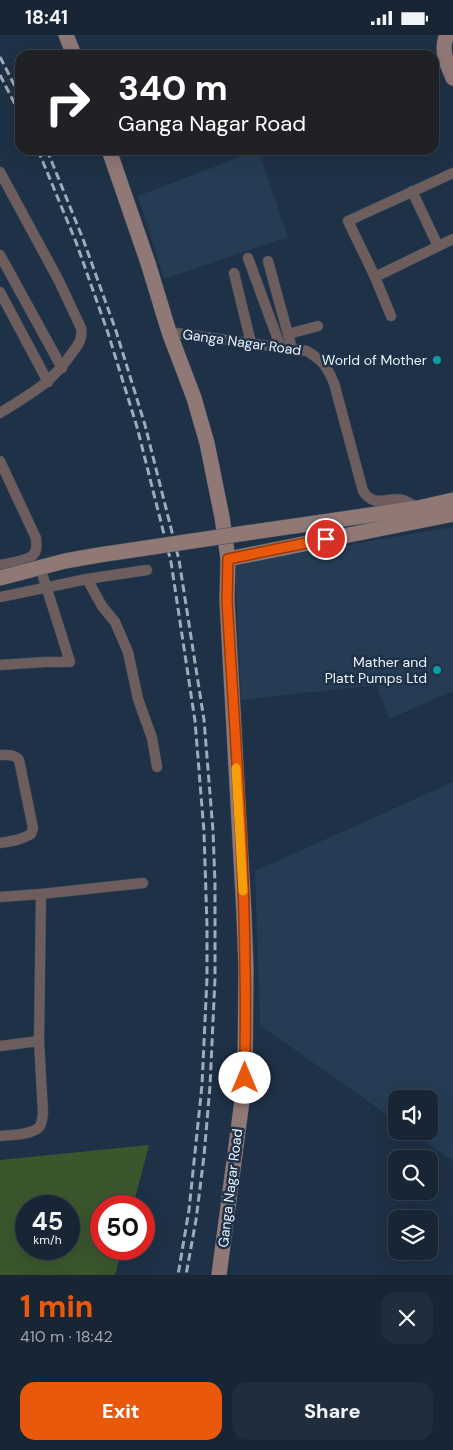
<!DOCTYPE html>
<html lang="en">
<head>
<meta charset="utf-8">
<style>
  body { margin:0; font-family:"DM Sans",sans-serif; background:#202d3c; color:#f1f3f6; height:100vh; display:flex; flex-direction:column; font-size:19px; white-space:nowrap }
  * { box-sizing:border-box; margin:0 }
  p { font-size:16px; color:#9ea5ac }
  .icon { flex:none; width:28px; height:28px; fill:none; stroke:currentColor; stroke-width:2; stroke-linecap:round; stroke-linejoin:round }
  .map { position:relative; height:1240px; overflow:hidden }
  .details { display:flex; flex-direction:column; background:#172534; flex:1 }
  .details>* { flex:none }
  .banner { position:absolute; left:15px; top:15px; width:424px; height:105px; border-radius:15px; box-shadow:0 5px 20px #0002,0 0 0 1px #36424f; background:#202124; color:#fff; overflow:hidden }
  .fabs { position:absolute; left:388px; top:1055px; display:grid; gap:10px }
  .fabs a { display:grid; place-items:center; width:50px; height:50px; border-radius:10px; background:#172534; box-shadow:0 5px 20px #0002,0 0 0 1px #36424f; font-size:25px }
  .speed { position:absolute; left:15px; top:1160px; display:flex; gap:10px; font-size:25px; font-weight:700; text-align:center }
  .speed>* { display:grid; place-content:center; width:65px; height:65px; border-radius:50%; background:#172534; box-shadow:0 5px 20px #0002,0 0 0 1px #36424f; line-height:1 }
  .speed small { font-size:12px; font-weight:400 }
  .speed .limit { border:8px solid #d22; background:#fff; color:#111 }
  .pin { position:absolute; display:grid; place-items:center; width:42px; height:42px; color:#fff; margin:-21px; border:2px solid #fff; border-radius:50%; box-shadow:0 1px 5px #0007 }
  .me { position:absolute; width:55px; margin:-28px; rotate:0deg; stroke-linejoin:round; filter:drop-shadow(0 0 4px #0008) }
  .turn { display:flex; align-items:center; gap:18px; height:105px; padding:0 20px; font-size:22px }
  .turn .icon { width:65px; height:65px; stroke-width:2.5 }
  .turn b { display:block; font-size:35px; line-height:42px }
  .round { display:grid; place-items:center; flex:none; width:52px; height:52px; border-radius:15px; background:#202d3c }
  .summary { display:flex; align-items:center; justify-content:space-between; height:85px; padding:0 20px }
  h1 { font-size:30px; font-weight:800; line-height:38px; color:#ea580c }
  .primary-button { display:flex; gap:10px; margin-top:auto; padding:10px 20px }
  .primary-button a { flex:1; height:58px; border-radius:15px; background:#ea580c; color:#fff; font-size:20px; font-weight:800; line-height:58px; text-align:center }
  .primary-button a+a { background:#202d3c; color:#f1f3f6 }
  .status { display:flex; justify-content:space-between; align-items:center; height:35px; padding:0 25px; background:#172534; direction:ltr }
  .status svg { height:14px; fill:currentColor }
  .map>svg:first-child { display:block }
</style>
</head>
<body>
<div class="status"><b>18:41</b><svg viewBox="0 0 49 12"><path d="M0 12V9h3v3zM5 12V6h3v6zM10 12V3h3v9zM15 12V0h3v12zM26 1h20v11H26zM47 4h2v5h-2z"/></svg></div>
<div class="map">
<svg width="453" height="1240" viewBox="0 0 453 1240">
  <rect width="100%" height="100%" fill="#1f3146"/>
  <!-- built -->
  <g fill="#253c54">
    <path d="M258 115 288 202 164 244 138 161Z"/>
    <path d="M453 492V656L389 684 376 650 241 665 235 529Z"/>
    <path d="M453 747V1126L410 1096H429V1064H396V1086L260 990 255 836Z"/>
  </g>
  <!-- green -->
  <path fill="#3b562d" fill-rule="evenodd" d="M149 1110 133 1171H101V1214H122L115 1240H0V1125ZM26 1171H69V1214H26Z"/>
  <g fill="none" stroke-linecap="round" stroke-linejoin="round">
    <defs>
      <g id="street">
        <path d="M0 137 59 246 81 293C83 304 78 310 72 318 51 349 30 359 0 378"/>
        <path d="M412 156 438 211"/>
        <path d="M0 220 62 333"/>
        <path d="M248 223 281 313"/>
        <path d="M268 226 292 314"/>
        <path d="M234 238 251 308"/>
        <path d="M375 242 453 204"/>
        <path d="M0 257 48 347"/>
        <path d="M391 281 375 242 348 186 453 138"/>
        <path d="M169 297 307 316C324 327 326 330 334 348L363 456C375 474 386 461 403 465 408 467 413 470 417 472"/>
        <path d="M288 299 318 291"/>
        <path d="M0 426 36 503C36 508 38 514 34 519 29 526 8 528 0 530"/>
        <path d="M87 544 102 571 115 587 128 617 138 664 152 703 157 732"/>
        <path d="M0 562 87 544 147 535"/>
        <path d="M0 630 45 627H70L40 532"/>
        <path d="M0 720C8 720 14 719 19 725L33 793 31 799C21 805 12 806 0 808"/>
        <path d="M0 862 41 859 143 848"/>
        <path d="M0 1011 39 1006"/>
        <path d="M0 1101C10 1100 34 1100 40 1091 42 1088 42 1083 43 1079L39 1006 41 859"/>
      </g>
      <g id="secondary">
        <path d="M66 0 74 20"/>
        <path d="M447 0C440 14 447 29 453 43"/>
        <path d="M109 115 148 228 169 297 194 363 207 408 222 482 228 524 227 565 244 879 246 933 245 1043 219 1240"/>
        <path d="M246 498 418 473 453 465"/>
        <path d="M228 524 453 479"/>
      </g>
    </defs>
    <!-- street casing -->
    <use href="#street" stroke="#3b4c60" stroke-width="11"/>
    <!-- secondary casing -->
    <use href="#secondary" stroke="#3b4c60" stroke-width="16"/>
    <!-- street -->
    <use href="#street" stroke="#6d5e5d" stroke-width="10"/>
    <!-- secondary -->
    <use href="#secondary" stroke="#907875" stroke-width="15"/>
    <!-- rail -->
    <g stroke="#9eabb9" stroke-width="3" stroke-dasharray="8 4" stroke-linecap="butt">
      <path d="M0 22 20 61"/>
      <path d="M0 40 20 79"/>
      <path d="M38 115 76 207 108 298 137 392 171 527 195 686 204 797 207 891V943L202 1050 189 1175 178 1240"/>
      <path d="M47 115 83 204 116 296 145 390 179 525 204 685 213 796 215 848V943L210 1051 204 1121 196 1185 186 1240"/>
    </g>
    <defs>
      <path id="secondary-bridge" d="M0 543 65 526 99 520 246 498"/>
    </defs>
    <!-- secondary-bridge casing -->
    <use href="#secondary-bridge" stroke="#3b4c60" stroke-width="16" stroke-linecap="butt"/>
    <!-- secondary-bridge -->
    <use href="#secondary-bridge" stroke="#907875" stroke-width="15"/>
  </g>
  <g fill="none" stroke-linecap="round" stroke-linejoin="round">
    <defs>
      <path id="route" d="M245 1043C245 1006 246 970 245 933 244 810 234 688 227 565L228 524 326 504"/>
    </defs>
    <!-- route casing -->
    <use href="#route" stroke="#983908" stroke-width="12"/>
    <!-- route -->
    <use href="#route" stroke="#ea580c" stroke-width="9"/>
    <!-- slow -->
    <path stroke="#f59e0b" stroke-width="9" d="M236 733 243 856"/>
  </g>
  <!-- markers -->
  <g fill="#0f9aa8" stroke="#1f3146" stroke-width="2">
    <circle cx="437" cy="325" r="5"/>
    <circle cx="437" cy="635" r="5"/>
  </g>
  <g text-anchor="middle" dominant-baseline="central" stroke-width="5" stroke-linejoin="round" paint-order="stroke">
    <!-- street labels -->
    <g font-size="14" fill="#e9f3fd" stroke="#1f3146">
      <text transform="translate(242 307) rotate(8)">Ganga Nagar Road</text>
      <text transform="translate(230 1153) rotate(-83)">Ganga Nagar Road</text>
    </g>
    <!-- poi labels -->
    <g font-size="14" fill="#e9f3fd" stroke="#1f3146" text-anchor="end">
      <text x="427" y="325">World of Mother</text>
      <text x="427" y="627">Mather and<tspan x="427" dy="16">Platt Pumps Ltd</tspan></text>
    </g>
  </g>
</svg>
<div class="fabs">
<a><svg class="icon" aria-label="sound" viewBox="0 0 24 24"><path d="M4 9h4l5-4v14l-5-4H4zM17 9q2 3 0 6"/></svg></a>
<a><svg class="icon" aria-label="search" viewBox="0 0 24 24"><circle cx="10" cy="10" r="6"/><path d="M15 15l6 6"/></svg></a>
<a><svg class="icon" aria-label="layers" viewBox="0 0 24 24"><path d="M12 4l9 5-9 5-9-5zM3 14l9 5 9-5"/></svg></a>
</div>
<div class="speed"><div>45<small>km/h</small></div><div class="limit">50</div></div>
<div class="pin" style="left:326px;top:504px;background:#d93025"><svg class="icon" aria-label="arrive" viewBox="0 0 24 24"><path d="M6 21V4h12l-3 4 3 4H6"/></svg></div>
<svg class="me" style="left:245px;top:1043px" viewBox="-20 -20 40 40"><circle r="19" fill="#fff"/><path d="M0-13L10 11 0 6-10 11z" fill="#ea580c"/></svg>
<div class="banner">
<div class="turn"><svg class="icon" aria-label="right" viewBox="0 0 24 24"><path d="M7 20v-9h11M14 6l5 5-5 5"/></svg><div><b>340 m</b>Ganga Nagar Road</div></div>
</div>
</div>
<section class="details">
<div class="summary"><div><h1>1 min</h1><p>410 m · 18:42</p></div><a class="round"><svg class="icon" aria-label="close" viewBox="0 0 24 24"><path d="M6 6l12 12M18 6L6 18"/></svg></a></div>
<div class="primary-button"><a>Exit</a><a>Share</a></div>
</section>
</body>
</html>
